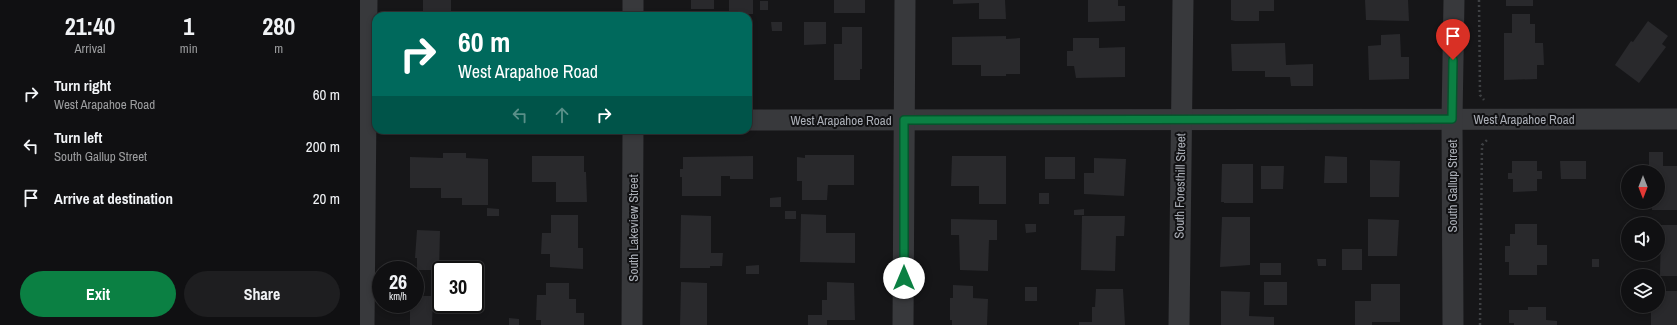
<!DOCTYPE html>
<html lang="en">
<head>
<meta charset="utf-8">
<style>
  body { margin:0; font-family:"Archivo Narrow",sans-serif; background:#1e1e20; color:#f1f3f6; height:100vh; display:flex; flex-direction:column; font-size:15px; white-space:nowrap }
  * { box-sizing:border-box; margin:0 }
  p { font-size:13px; color:#9c9d9f }
  .icon { flex:none; width:22px; height:22px; fill:none; stroke:currentColor; stroke-width:2; stroke-linecap:round; stroke-linejoin:round }
  .map { position:relative; flex:1; overflow:hidden }
  .drawer { display:flex; flex-direction:column; background:#101012; width:360px }
  .drawer>* { flex:none }
  .hud { position:absolute; left:12px; top:12px; width:380px; height:122px; border-radius:12px; box-shadow:0 2px 6px #0003,0 0 0 1px #303032; background:#00695c; color:#fff; overflow:hidden }
  .needle { width:26px; rotate:180deg }
  .buttons { position:absolute; left:1261px; top:165px; display:grid; gap:8px }
  .buttons a { display:grid; place-items:center; width:44px; height:44px; border-radius:50%; background:#101012; box-shadow:0 2px 6px #0003,0 0 0 1px #303032; font-size:20px }
  .speed { position:absolute; left:12px; top:261px; display:flex; gap:8px; font-size:20px; font-weight:700; text-align:center }
  .speed>* { display:grid; place-content:center; width:52px; height:52px; border-radius:50%; background:#101012; box-shadow:0 2px 6px #0003,0 0 0 1px #303032; line-height:1 }
  .speed small { font-size:10px; font-weight:400 }
  .speed .limit { border:2px solid #111; border-radius:6px; background:#fff; color:#111 }
  .pin { position:absolute; display:grid; place-items:center; width:34px; height:34px; color:#fff; margin:-41px -17px; border-radius:50% 50% 50% 0; rotate:-45deg; box-shadow:0 0 4px #0007 }
  .pin .icon { rotate:45deg }
  .me { position:absolute; width:44px; margin:-22px; rotate:0deg; stroke-linejoin:round; filter:drop-shadow(0 0 3px #0008) }
  .turn { display:flex; align-items:center; gap:14px; height:84px; padding:0 20px; font-size:18px }
  .turn .icon { width:52px; height:52px; stroke-width:2.5 }
  .turn b { display:block; font-size:28px; line-height:34px }
  .lanes { display:flex; align-items:center; height:38px; padding:0 20px; background:#0003; justify-content:center; gap:20px; direction:ltr }
  .lanes .off { opacity:.35 }
  .eta { display:flex; justify-content:space-evenly; align-items:center; height:68px; text-align:center }
  .eta b { font-size:24px; font-weight:700; line-height:28px }
  .cta { display:flex; gap:8px; margin-top:auto; padding:8px 20px }
  .cta a { flex:1; height:46px; border-radius:24px; background:#0b8043; color:#fff; font-size:16px; font-weight:700; line-height:46px; text-align:center }
  .cta a+a { background:#1e1e20; color:#f1f3f6 }
  ul { padding:0; list-style:none }
  li { display:flex; align-items:center; gap:12px; height:52px; padding:0 20px }
  li div { flex:1 }
  li b { display:block; font-size:15px }
  li em { font-style:normal }
  main { display:flex; flex:1; min-height:0 }
  .map>svg:first-child { display:block }
</style>
</head>
<body>
<main>
<section class="drawer">
<div class="eta">
<div><b>21:40</b><p>Arrival</p></div>
<div><b>1</b><p>min</p></div>
<div><b>280</b><p>m</p></div>
</div>
<ul>
<li><svg class="icon" aria-label="right" viewBox="0 0 24 24"><path d="M7 20v-9h11M14 6l5 5-5 5"/></svg><div><b>Turn right</b><p>West Arapahoe Road</p></div><em>60 m</em></li>
<li><svg class="icon" aria-label="left" viewBox="0 0 24 24"><path d="M17 20v-9H6M10 6l-5 5 5 5"/></svg><div><b>Turn left</b><p>South Gallup Street</p></div><em>200 m</em></li>
<li><svg class="icon" aria-label="arrive" viewBox="0 0 24 24"><path d="M6 21V4h12l-3 4 3 4H6"/></svg><div><b>Arrive at destination</b></div><em>20 m</em></li>
</ul>
<div class="cta"><a>Exit</a><a>Share</a></div>
</section>
<div class="map">
<svg width="1317" height="325" viewBox="0 0 1317 325">
  <rect width="100%" height="100%" fill="#161618"/>
  <!-- building -->
  <g fill="#29292c">
    <rect x="63" y="0" width="28" height="11"/>
    <rect x="331" y="0" width="23" height="9"/>
    <rect x="369" y="0" width="24" height="14"/>
    <rect x="474" y="0" width="31" height="13"/>
    <path d="M593 0H645L646 19H619V3L593 4Z"/>
    <path d="M728 0H758V6H765V21L728 22Z"/>
    <path d="M871 0H914V11H899V21H875L871 20Z"/>
    <path d="M1005 0H1048L1049 21 1006 20Z"/>
    <rect x="1146" y="0" width="27" height="6"/>
    <rect x="400" y="1" width="8" height="9"/>
    <path d="M1152 14H1170V24H1175V43H1183L1184 65H1177V79L1144 80V33H1152Z"/>
    <path d="M1288 21 1308 36 1302 44 1306 47 1279 83 1255 65 1271 41 1273 42Z"/>
    <path d="M411 22H422V31H412Z"/>
    <path d="M444 22H466V44L444 45Z"/>
    <path d="M482 27H502V69H500V80H474V44H482Z"/>
    <path d="M1040 34 1041 57H1049V79L1009 80 1008 46 1021 45V35Z"/>
    <path d="M646 36V39L660 38V74H646V76H621V65H592V37Z"/>
    <path d="M713 38H739V48L765 47V77L716 78 714 66H707V51H713Z"/>
    <path d="M925 43 926 65 953 64V86H931L930 77H905V71H872L871 44Z"/>
    <path d="M1289 152H1303V166H1317V210H1292V202H1298V172H1289Z"/>
    <path d="M83 153H106V158L128 159V205H102V198H81V188H50V157L83 158Z"/>
    <path d="M445 155H494V185H468L467 200H442V181H437V157L445 158Z"/>
    <path d="M172 156H224V172H226L227 202H196V182H172Z"/>
    <path d="M393 156V179H370V176H361V196H322V177H320V169H323V157Z"/>
    <path d="M592 156H646V204H619V186H591Z"/>
    <path d="M965 156 987 157V183H964Z"/>
    <rect x="685" y="157" width="30" height="22"/>
    <path d="M734 158 766 159 764 196 724 194V173H734Z"/>
    <path d="M1010 160 1040 161 1039 197H1010Z"/>
    <path d="M1152 161H1177V171H1182V179H1177V191L1153 192V179H1148V173H1152Z"/>
    <path d="M1200 161H1226V179H1201Z"/>
    <path d="M862 164H893V203H864V202H861Z"/>
    <path d="M901 166H924L923 189H901Z"/>
    <rect x="679" y="193" width="10" height="11"/>
    <path d="M421 197V207H410V198Z"/>
    <path d="M127 208 139 209V216H127Z"/>
    <path d="M724 209V215H714V210Z"/>
    <rect x="425" y="211" width="11" height="8"/>
    <path d="M441 214 466 215V233H495V263L440 262Z"/>
    <path d="M191 215H218V248H223V269L190 267V254H181L182 233H191Z"/>
    <path d="M321 215 351 216V253H363L362 266H350V268H320Z"/>
    <path d="M722 216H765L764 236H756L755 271 721 270Z"/>
    <path d="M862 217H890V265L860 267Z"/>
    <path d="M591 219 637 220V240H629L628 271 600 270 599 235H591Z"/>
    <path d="M1008 219 1039 220 1037 256H1008Z"/>
    <path d="M665 224H676V232L666 233Z"/>
    <path d="M1155 224H1177V245H1187V265H1177V275H1149V262H1145V246H1150V234H1155Z"/>
    <path d="M1301 225H1317V276H1300Z"/>
    <path d="M57 230 80 231 79 270H57V258H55Z"/>
    <rect x="982" y="249" width="20" height="21"/>
    <path d="M957 259H966V266H958Z"/>
    <rect x="1232" y="259" width="7" height="8"/>
    <rect x="900" y="263" width="21" height="12"/>
    <path d="M399 265V274H386V266Z"/>
    <path d="M321 282 347 283V325H320Z"/>
    <path d="M467 282 494 283 495 320H467V325H448V315H462V300H467Z"/>
    <rect x="904" y="282" width="23" height="23"/>
    <path d="M186 283H209V299H216V313H224V325H181V320H176L177 295H186Z"/>
    <path d="M1011 284H1040V322H1012V325H995V301H1011Z"/>
    <path d="M593 285 613 286V298L628 299 627 325H592V320H590V298H593Z"/>
    <rect x="665" y="287" width="12" height="14"/>
    <path d="M736 289H763L765 325H719V322H732V307H735Z"/>
    <path d="M861 291 890 292 889 316 914 317V325H861Z"/>
    <path d="M1301 291H1317V325H1291V306H1298V303H1301Z"/>
    <path d="M55 296H73L72 325H50V309H48V304H55Z"/>
    <path d="M1168 307H1186V320L1197 321V325H1154V323H1149V310H1168Z"/>
    <path d="M149 318 159 319V325H149Z"/>
  </g>
  <g fill="none" stroke-linecap="round" stroke-linejoin="round">
    <!-- path -->
    <g stroke="#3e4043" stroke-width="2.5" stroke-dasharray="2 3" stroke-linecap="butt">
      <path d="M1119 0 1120 95 1124 100"/>
      <path d="M1120 325 1122 145 1127 140"/>
    </g>
    <!-- minor -->
    <g stroke="#38393c" stroke-width="21">
      <path d="M273 16V0"/>
      <path d="M388 120 1317 119"/>
      <path d="M4 325 7 0"/>
      <path d="M272 325 273 130"/>
      <path d="M543 325 545 0"/>
      <path d="M819 325 823 0"/>
      <path d="M1093 325 1092 119 1094 0"/>
    </g>
  </g>
  <g fill="none" stroke-linecap="round" stroke-linejoin="round">
    <defs>
      <path id="route" d="M544 278V120L1092 119 1093 60"/>
    </defs>
    <!-- route casing -->
    <use href="#route" stroke="#07532c" stroke-width="10"/>
    <!-- route -->
    <use href="#route" stroke="#0b8043" stroke-width="7"/>
  </g>
  <g text-anchor="middle" dominant-baseline="central" stroke-width="4" stroke-linejoin="round" paint-order="stroke">
    <!-- street labels -->
    <g font-size="13" fill="#aaaeb6" stroke="#111113">
      <text x="1164" y="119">West Arapahoe Road</text>
      <text x="481" y="120">West Arapahoe Road</text>
      <text transform="translate(820 186) rotate(-89)">South Foresthill Street</text>
      <text transform="translate(1092 186) rotate(-90)">South Gallup Street</text>
      <text transform="translate(273 228) rotate(-90)">South Lakeview Street</text>
    </g>
  </g>
</svg>
<div class="buttons">
<a><svg class="needle" viewBox="-14 -14 28 28"><path d="M0-13l5 13h-10z" fill="#e53935"/><path d="M0 13l5-13h-10z" fill="#9c9d9f"/></svg></a>
<a><svg class="icon" aria-label="sound" viewBox="0 0 24 24"><path d="M4 9h4l5-4v14l-5-4H4zM17 9q2 3 0 6"/></svg></a>
<a><svg class="icon" aria-label="layers" viewBox="0 0 24 24"><path d="M12 4l9 5-9 5-9-5zM3 14l9 5 9-5"/></svg></a>
</div>
<div class="speed"><div>26<small>km/h</small></div><div class="limit">30</div></div>
<div class="pin" style="left:1093px;top:60px;background:#d93025"><svg class="icon" aria-label="arrive" viewBox="0 0 24 24"><path d="M6 21V4h12l-3 4 3 4H6"/></svg></div>
<svg class="me" style="left:544px;top:278px" viewBox="-20 -20 40 40"><circle r="19" fill="#fff"/><path d="M0-13L10 11 0 6-10 11z" fill="#0b8043"/></svg>
<div class="hud">
<div class="turn"><svg class="icon" aria-label="right" viewBox="0 0 24 24"><path d="M7 20v-9h11M14 6l5 5-5 5"/></svg><div><b>60 m</b>West Arapahoe Road</div></div>
<div class="lanes"><svg class="icon off" aria-label="left" viewBox="0 0 24 24"><path d="M17 20v-9H6M10 6l-5 5 5 5"/></svg><svg class="icon off" aria-label="ahead" viewBox="0 0 24 24"><path d="M12 20V5M6 11l6-6 6 6"/></svg><svg class="icon" aria-label="right" viewBox="0 0 24 24"><path d="M7 20v-9h11M14 6l5 5-5 5"/></svg></div>
</div>
</div>
</main>
</body>
</html>
